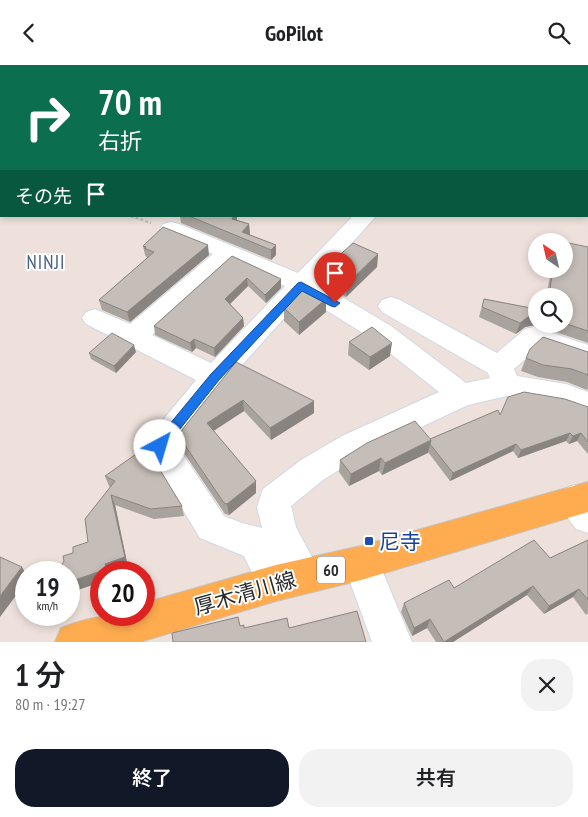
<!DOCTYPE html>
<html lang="ja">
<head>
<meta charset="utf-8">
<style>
  body { margin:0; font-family:"PT Sans Narrow","Noto Sans JP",sans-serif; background:#f2f2f2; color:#202124; height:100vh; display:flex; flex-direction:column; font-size:19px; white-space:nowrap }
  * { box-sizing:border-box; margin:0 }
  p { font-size:16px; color:#757577 }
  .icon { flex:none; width:28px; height:28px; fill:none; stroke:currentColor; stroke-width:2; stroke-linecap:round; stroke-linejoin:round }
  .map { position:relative; height:577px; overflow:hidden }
  .sheet { display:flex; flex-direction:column; background:#fff; flex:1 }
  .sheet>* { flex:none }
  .hud { position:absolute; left:0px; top:0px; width:589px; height:152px; box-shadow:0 2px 8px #0003; background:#0b6e4f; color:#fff; overflow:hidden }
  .needle { width:32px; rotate:326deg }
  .buttons { position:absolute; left:528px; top:168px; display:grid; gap:10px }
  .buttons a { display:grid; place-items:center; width:45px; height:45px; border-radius:50%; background:#fff; box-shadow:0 2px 8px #0003; font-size:25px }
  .speed { position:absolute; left:15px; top:496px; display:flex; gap:10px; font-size:25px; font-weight:700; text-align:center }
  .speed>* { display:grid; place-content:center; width:65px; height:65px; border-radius:50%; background:#fff; box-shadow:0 2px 8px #0003; line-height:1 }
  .speed small { font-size:12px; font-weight:400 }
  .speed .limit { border:8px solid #d22; background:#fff; color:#111 }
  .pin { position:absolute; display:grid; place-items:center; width:42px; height:42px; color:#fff; margin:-51px -21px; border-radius:50% 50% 50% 0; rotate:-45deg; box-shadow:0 0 5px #0007 }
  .pin .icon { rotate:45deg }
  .me { position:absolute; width:55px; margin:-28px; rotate:39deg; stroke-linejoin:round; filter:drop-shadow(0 0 4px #0008) }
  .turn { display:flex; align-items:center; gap:18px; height:105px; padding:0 15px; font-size:22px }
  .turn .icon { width:65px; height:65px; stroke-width:2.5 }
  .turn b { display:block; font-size:35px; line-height:42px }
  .then { display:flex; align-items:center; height:48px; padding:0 15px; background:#0003; gap:10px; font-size:19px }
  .round { display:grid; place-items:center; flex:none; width:52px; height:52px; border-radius:20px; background:#f2f2f2 }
  .headline { display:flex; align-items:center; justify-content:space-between; height:85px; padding:0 15px }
  h1 { font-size:30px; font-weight:600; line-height:38px }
  .action { display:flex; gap:10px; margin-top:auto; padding:10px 15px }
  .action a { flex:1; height:58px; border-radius:20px; background:#111827; color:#fff; font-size:20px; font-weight:600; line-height:58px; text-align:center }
  .action a+a { background:#f2f2f2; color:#202124 }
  header { display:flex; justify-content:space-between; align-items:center; height:65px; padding:0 15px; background:#fff; font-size:22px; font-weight:600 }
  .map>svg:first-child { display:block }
</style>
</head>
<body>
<header><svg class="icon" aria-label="back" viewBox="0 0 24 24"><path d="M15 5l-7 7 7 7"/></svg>GoPilot<svg class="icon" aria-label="search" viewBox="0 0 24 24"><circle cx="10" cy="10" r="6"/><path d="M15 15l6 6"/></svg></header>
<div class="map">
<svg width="588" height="577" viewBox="0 0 588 577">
  <rect width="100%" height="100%" fill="#eee1db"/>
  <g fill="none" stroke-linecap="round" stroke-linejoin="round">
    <defs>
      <g id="minor">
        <path d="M52 0H70L71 1H53Z"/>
        <path d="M353 151H376L317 217 391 261 466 318 490 313 488 308 382 247 378 241 382 235 391 232 400 235 497 288 525 264 534 262 588 280V300L538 283 514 304 517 311 566 319 588 327V350L562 340 507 331 468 340 364 389 323 415 291 441 296 462 322 511 317 523 304 528 292 524 289 531 276 536 263 531 244 491 200 473 144 381 149 372 196 315 86 259 82 253 86 247 95 244 130 259 213 189 163 169 160 164 163 159 171 157 179 159 298 208ZM232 197 285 221 211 298 152 270ZM304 231 372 274 439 327 342 371 301 395 263 424 257 442 262 463 242 458 224 451 178 382 225 319Z"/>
        <path d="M574 420 588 427V468L576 464 562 445 557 435 562 425Z"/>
        <path d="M361 481 374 486 412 577H372L343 498 348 486Z"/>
      </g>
      <path id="major" d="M588 417V447L361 515 276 536 140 577H55L61 563C93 550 110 550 144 550V538L276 500 361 481Z"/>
    </defs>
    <!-- minor casing -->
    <use href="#minor" stroke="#d0d9e5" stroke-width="2"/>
    <!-- major casing -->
    <use href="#major" stroke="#c3c3c3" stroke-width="2"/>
    <!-- path -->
    <path stroke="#c3c3c3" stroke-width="2.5" stroke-dasharray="3 2" stroke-linecap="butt" d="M131 151 151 158"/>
    <!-- minor -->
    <use href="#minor" fill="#fff" fill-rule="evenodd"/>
    <!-- major -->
    <use href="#major" fill="#ffab4f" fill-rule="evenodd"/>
  </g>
  <!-- wall -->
  <g fill="#a9a39d">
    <path d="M265 0H394L397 1H265Z"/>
    <path d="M485 0H588V49V1H488Z"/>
    <path d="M180 151H237V155L249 159 250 170 276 180V190L271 195 181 158Z"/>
    <path d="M143 181 209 190 130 257 102 245 99 235 147 193 145 190Z"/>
    <path d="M588 182V278L535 260 525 262 516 269 479 252 484 234 536 244V259H564V231H546L551 207 552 204H564Z"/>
    <path d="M378 189 377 202 346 232 322 218 323 205Z"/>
    <path d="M232 191 281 223 266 238 248 221 230 239 243 253 244 261 215 292 196 283 192 287 155 270 154 261Z"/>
    <path d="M326 234V247L299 270 284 256V243Z"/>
    <path d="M349 277 390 291 369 305 348 290Z"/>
    <path d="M136 287 116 308 91 294 89 288Z"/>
    <path d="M588 287V323L587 325 567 317 538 312 521 306 526 293Z"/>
    <path d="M236 297 314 348 271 375 244 346 214 366 256 428 229 450 225 449 180 382 178 370Z"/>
    <path d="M588 342V389L577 376 569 379 566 376 518 393 513 386 450 416 428 387 382 410 379 406 349 421 339 407 340 395 430 374 500 350Z"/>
    <path d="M105 411 182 441 184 451 154 454 115 440 128 502 101 508V517L69 528V508L88 477 110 422 109 421Z"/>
    <path d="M588 475V548L586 550 573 532 544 549 527 530 453 577H436L427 563 412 571 401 547 404 538 550 493Z"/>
  </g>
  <!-- shaded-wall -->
  <g fill="#8a8480">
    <path d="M230 151H237V156L234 163Z"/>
    <path d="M249 159 250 170 246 174 242 167Z"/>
    <path d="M208 180 209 190 130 257 127 247Z"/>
    <path d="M276 180V190L271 195V185Z"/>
    <path d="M378 189 377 202 346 232 347 219Z"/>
    <path d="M247 213 248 221 226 243 225 234Z"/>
    <path d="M281 214V223L266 238 265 230Z"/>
    <path d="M326 234V247L299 270V257Z"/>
    <path d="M536 250V256L535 260 525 262 516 269 520 258 528 252Z"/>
    <path d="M243 253 244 261 215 292 214 283Z"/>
    <path d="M194 274 196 283 192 287 190 278Z"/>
    <path d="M392 278 390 291 369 305 370 292Z"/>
    <path d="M134 280 136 287 116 308 114 301Z"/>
    <path d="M243 335 244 346 208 369 207 358Z"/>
    <path d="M314 336V348L271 375 270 363Z"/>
    <path d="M570 368 566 376 518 393 521 385Z"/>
    <path d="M581 368 577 376 569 379 573 371Z"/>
    <path d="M431 375 428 388 382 410 385 398Z"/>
    <path d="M516 379 513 386 450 416 453 408Z"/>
    <path d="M381 393 379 406 349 421 351 409Z"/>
    <path d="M256 416V428L229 450 227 439Z"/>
    <path d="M111 430 115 440 128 502 112 508H101V517L69 528V517L105 499Z"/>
    <path d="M22 502 26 509V517L0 552V531Z"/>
    <path d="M533 521 527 530 453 577H444Z"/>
    <path d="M579 524 573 532 544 549 549 541Z"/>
    <path d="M430 554 427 563 412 571 414 563Z"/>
  </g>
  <!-- building -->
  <g fill="#c5bdb7" stroke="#8a8480">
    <path d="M274 0H394L397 1H277Z"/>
    <path d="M513 0H588V35V1H516Z"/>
    <path d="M189 151H230L233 152 232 154 249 159 242 167 276 180 271 185Z"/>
    <path d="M163 162 208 180 127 247 99 235 154 187 144 183 146 182 143 181Z"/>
    <path d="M564 177 588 182V266L564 258V231H549L553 204H564Z"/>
    <path d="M353 178 378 189 347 219 323 205Z"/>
    <path d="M232 191 281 214 265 230 247 213 225 234 243 253 214 283 194 274 190 278 154 261Z"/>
    <path d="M305 221 326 234 299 257 284 243Z"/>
    <path d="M484 234 536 244V250L528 252 520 258 482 242Z"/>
    <path d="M372 262 392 278 370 292 349 277Z"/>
    <path d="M112 268 134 280 114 301 89 288Z"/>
    <path d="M543 272 588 287V310L572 304 543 300 526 293 530 284Z"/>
    <path d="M236 297 314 336 270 363 243 335 207 358 256 416 227 439 224 438 178 370Z"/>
    <path d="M524 327 565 334 588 342V377L581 368 573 371 570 368 521 385 516 379 453 408 430 379 431 375 430 374 498 345 500 350 508 332Z"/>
    <path d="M415 356 431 375 385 398 381 393 351 409 340 395 367 378Z"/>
    <path d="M146 382 182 441 151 444 111 430 125 492 105 499 107 504 69 517V508H57L64 496 63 491 73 488V482L88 477 85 454 115 416 105 411Z"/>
    <path d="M534 475 550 493 588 475V535L579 524 549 541 533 521 444 577 430 554 414 563 404 538 449 515 454 523Z"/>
    <path d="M0 492 22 502 0 531Z"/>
    <path d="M357 546 366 577H173L172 568 238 552 240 561 244 560V563L287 553 289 563Z"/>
  </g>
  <!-- route -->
  <path fill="#1a73e8" stroke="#114b97" d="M301 217 340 238 335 242 331 241 302 226 219 315 164 384 160 386 155 384 153 381 155 377 211 309 298 218Z"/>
  <!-- markers -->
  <rect fill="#1a4fb4" stroke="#fff" stroke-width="2" x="364" y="471" width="10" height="10" rx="2.5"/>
  <g text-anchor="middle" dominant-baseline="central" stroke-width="4" stroke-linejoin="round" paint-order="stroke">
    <!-- shield labels -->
    <rect fill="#fff" stroke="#6a6a6a" stroke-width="1" x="317" y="491.5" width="28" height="27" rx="4"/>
    <g font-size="16" font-weight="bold" fill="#2a2a2a">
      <text x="331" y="505">60</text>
    </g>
    <!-- neighbourhood labels -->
    <g font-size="19" letter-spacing="1" fill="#465f80" stroke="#fff">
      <text x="46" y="197">NINJI</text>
    </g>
    <!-- near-transit labels -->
    <g font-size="21" fill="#164399" stroke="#fff" text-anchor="start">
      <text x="379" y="476">尼寺</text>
    </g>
    <!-- near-street labels -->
    <g font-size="21" fill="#2a2a2a" stroke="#fff">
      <text transform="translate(245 528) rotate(-16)">厚木清川線</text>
    </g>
  </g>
</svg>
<div class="buttons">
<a><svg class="needle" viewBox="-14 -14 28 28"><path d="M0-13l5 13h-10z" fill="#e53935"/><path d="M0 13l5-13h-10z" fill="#757577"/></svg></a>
<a><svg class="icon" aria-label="search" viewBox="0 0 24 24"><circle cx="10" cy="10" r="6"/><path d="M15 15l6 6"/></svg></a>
</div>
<div class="speed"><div>19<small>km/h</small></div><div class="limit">20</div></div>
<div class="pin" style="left:335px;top:238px;background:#d93025"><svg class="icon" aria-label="arrive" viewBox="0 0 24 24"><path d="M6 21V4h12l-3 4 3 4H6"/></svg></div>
<svg class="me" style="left:160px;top:381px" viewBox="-20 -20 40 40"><circle r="19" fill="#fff"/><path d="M0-13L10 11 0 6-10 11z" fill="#1a73e8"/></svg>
<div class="hud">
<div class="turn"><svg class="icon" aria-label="right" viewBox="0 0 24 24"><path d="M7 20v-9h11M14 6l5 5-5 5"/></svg><div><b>70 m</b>右折</div></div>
<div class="then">その先<svg class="icon" aria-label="arrive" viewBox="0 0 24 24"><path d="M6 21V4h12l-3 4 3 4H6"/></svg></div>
</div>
</div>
<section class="sheet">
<div class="headline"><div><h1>1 分</h1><p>80 m · 19:27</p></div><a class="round"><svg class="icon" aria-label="close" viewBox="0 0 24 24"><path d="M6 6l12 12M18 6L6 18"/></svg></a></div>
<div class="action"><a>終了</a><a>共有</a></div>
</section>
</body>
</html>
